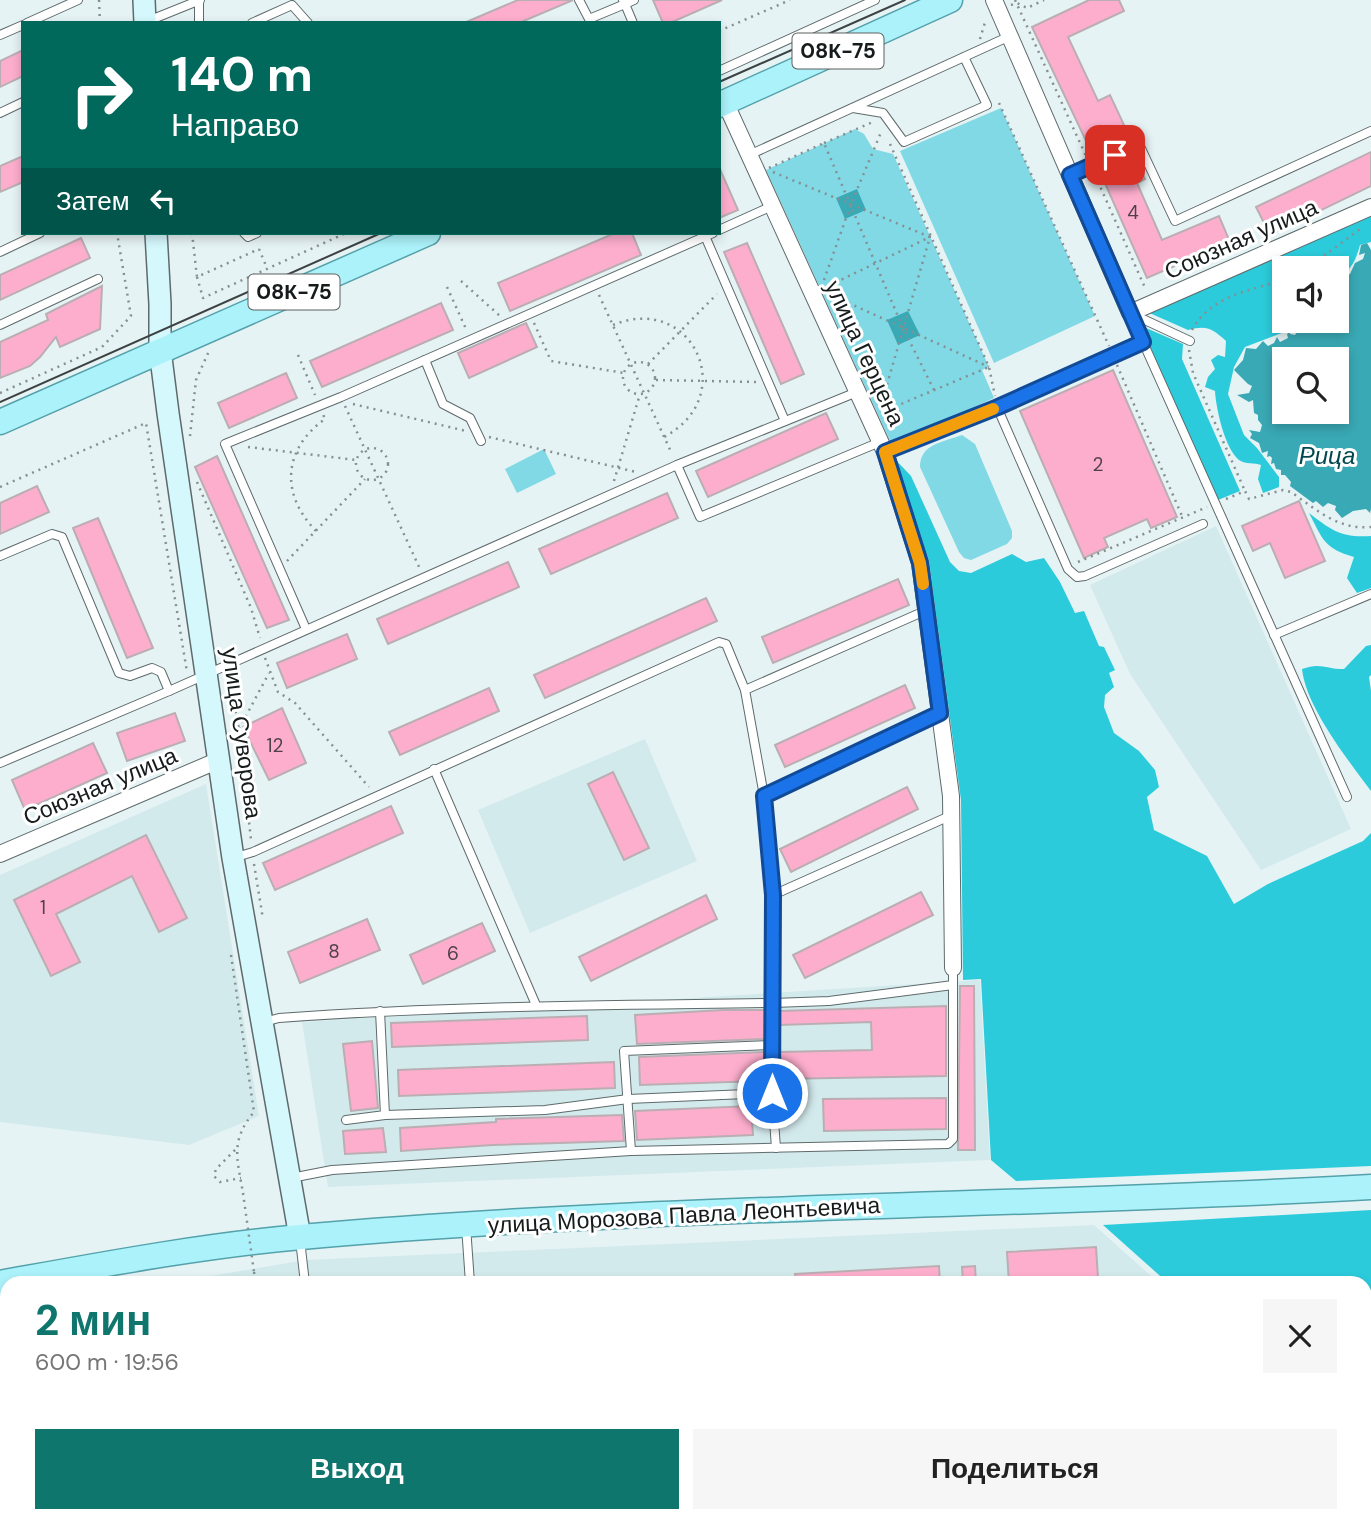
<!DOCTYPE html>
<html lang="ru">
<head>
<meta charset="utf-8">
<style>
  body { margin:0; font-family:"DM Sans",sans-serif; background:#f6f6f6; color:#222; height:100vh; display:flex; flex-direction:column; font-size:26px; white-space:nowrap }
  * { box-sizing:border-box; margin:0 }
  p { font-size:23px; color:#767676 }
  .icon { flex:none; width:38px; height:38px; fill:none; stroke:currentColor; stroke-width:2; stroke-linecap:round; stroke-linejoin:round }
  .map { position:relative; flex:1; overflow:hidden }
  .details { position:absolute; left:0px; top:1276px; width:1372px; height:247px; display:flex; flex-direction:column; background:#fff; border-radius:21px 21px 0 0; box-shadow:0 4px 10px #0003 }
  .details>* { flex:none }
  .guide { position:absolute; left:21px; top:21px; width:700px; height:214px; border-radius:0px; box-shadow:0 4px 10px #0003; background:#00695c; color:#fff; overflow:hidden }
  .buttons { position:absolute; left:1272px; top:256px; display:grid; gap:14px }
  .buttons a { display:grid; place-items:center; width:77px; height:77px; border-radius:0px; background:#fff; box-shadow:0 4px 10px #0003; font-size:35px }
  .pin { position:absolute; display:grid; place-items:center; width:60px; height:60px; color:#fff; margin:-30px; border-radius:14px; box-shadow:0 4px 10px #0006 }
  .me { position:absolute; width:77px; margin:-38px; rotate:0deg; stroke-linejoin:round; filter:drop-shadow(0 0 5px #0008) }
  .turn { display:flex; align-items:center; gap:24px; height:147px; padding:0 35px; font-size:32px }
  .turn .icon { width:91px; height:91px; stroke-width:2.5 }
  .turn b { display:block; font-size:49px; line-height:60px }
  .then { display:flex; align-items:center; height:66px; padding:0 35px; background:#0003; gap:14px; font-size:26px }
  .round { display:grid; place-items:center; flex:none; width:74px; height:74px; border-radius:0px; background:#f6f6f6 }
  .summary { display:flex; align-items:center; justify-content:space-between; height:119px; padding:0 35px }
  h1 { font-size:42px; font-weight:700; line-height:52px; color:#0f766e }
  .cta { display:flex; gap:14px; margin-top:auto; padding:14px 35px }
  .cta a { flex:1; height:80px; border-radius:0px; background:#0f766e; color:#fff; font-size:28px; font-weight:700; line-height:80px; text-align:center }
  .cta a+a { background:#f6f6f6; color:#222 }
  .map>svg:first-child { display:block }
</style>
</head>
<body>
<div class="map">
<svg width="1371" height="1521" viewBox="0 0 1371 1521">
  <rect width="100%" height="100%" fill="#e6f3f5"/>
  <!-- built -->
  <g fill="#d3eaed">
    <path d="M1216 526 1351 829 1261 870 1130 674 1090 585Z"/>
    <path d="M645 739 697 861 530 933 478 810Z"/>
    <path d="M206 784 259 1116 189 1145 0 1122V875Z"/>
    <path d="M980 980 990 1160 328 1187 302 1022Z"/>
    <path d="M1094 1225 1159 1283H169L305 1260Z"/>
    <path d="M7 1309V1516H1365V1501L1367 1521H0V1311Z"/>
  </g>
  <!-- green -->
  <g fill="#80d9e4">
    <path d="M1001 108 1095 316 994 363 900 151Z"/>
    <path d="M855 129 864 134 873 149 893 154 989 367 982 370 994 398 892 445 766 170Z"/>
    <path d="M962 435 975 444 1012 531V538L1007 544 971 560 964 558 959 552 920 467C920 444 943 442 962 435Z"/>
    <path d="M544 449 556 474 517 493 505 469Z"/>
  </g>
  <!-- forest -->
  <g fill="#2ccbdb">
    <path d="M1371 214V242L1360 245C1356 259 1352 271 1337 277V268H1284V320H1298L1287 331 1245 347 1234 367 1228 394 1244 435 1257 448 1279 477V487L1263 493 1258 479 1261 465C1254 462 1246 465 1239 460 1225 449 1216 409 1215 391L1205 387 1208 377 1215 369 1211 360 1218 355 1225 357 1226 341C1212 328 1206 325 1188 330L1145 311Z"/>
    <path d="M1139 325 1183 344 1182 359 1240 491 1218 500Z"/>
    <path d="M891 455 911 476 950 562 959 571 971 573 1012 554 1026 562 1044 558 1060 582 1075 613 1084 611 1099 646 1104 647 1115 670 1109 673 1114 687 1105 695 1104 707 1114 733 1139 751 1155 770 1159 787 1147 797 1154 830 1207 856 1234 904 1268 884 1363 841 1371 833V1166L1016 1181 991 1160 981 979 963 980 961 800 933 592 929 561Z"/>
    <path d="M1309 513C1331 530 1341 538 1371 536V588L1357 593 1347 578 1354 557C1324 548 1323 540 1309 513Z"/>
    <path d="M1371 645V675L1369 677 1371 691V791C1348 760 1306 707 1302 669 1320 662 1326 669 1344 669L1366 646Z"/>
    <path d="M1371 1210V1493L1368 1459 1365 1456V1283H1168L1103 1225Z"/>
  </g>
  <!-- water -->
  <g fill="#39a9b5" fill-rule="evenodd">
    <path d="M857 189 866 210 845 219 836 198Z"/>
    <path d="M1367 243 1371 250V509L1370 513 1366 509 1353 511 1342 518 1335 510 1336 506 1328 503 1323 507 1316 501 1313 503 1290 486 1291 482 1285 475H1281V470L1276 469 1274 463 1271 464 1272 458 1270 456 1267 457 1268 451 1262 453 1259 443 1250 438 1252 434 1249 430 1260 432 1262 425 1258 420V415L1254 413 1253 400 1249 402 1237 395 1249 393 1252 386 1248 384 1234 370 1243 360 1246 348 1256 349 1263 341 1268 346 1274 343 1277 337 1280 342 1288 338 1287 334 1290 332V334L1295 335 1298 330 1303 331 1301 321 1337 320V282L1340 278 1350 274 1355 263 1363 259 1365 253 1359 255 1361 245ZM1284 359H1337V411H1284Z"/>
    <path d="M908 311 920 335 898 345 887 320Z"/>
  </g>
  <!-- building -->
  <g fill="#fdaecd" stroke="#baaeb2" stroke-width="2">
    <path d="M518 0H573L519 23H464Z"/>
    <path d="M653 0H722L670 23H663Z"/>
    <path d="M1089 0H1119L1124 11 1068 37 1098 101 1110 95 1124 125 1087 143 1032 27Z"/>
    <path d="M23 50V76L0 87V61Z"/>
    <path d="M1371 152V186L1270 235 1256 207Z"/>
    <path d="M23 156V182L0 192V166Z"/>
    <path d="M1134 156 1145 179 1137 183 1162 240 1219 216 1230 242 1147 278 1100 172Z"/>
    <path d="M719 167 738 210 719 218Z"/>
    <path d="M615 233H632L641 255 510 311 498 283Z"/>
    <path d="M81 238 90 258 0 300V275Z"/>
    <path d="M747 243 804 374 781 384 724 252Z"/>
    <path d="M102 286 100 329 60 347 56 337 40 357 30 366 0 378V342L48 320 46 314Z"/>
    <path d="M441 303 453 330 322 387 310 361Z"/>
    <path d="M526 323 537 347 469 378 458 353Z"/>
    <path d="M1113 370 1177 517 1151 528 1147 519 1104 538 1108 547 1084 558 1020 411Z"/>
    <path d="M286 373 297 398 229 428 218 403Z"/>
    <path d="M826 413 838 439 708 497 696 471Z"/>
    <path d="M217 456 289 620 267 628 195 467Z"/>
    <path d="M37 486 49 512 0 534V503Z"/>
    <path d="M667 493 678 518 551 574 539 549Z"/>
    <path d="M1299 501 1325 561 1285 578 1270 543 1253 551 1242 526Z"/>
    <path d="M98 518 153 648 127 658 73 528Z"/>
    <path d="M508 562 519 587 388 644 377 619Z"/>
    <path d="M898 579 909 605 773 663 762 637Z"/>
    <path d="M706 598 717 621 545 698 534 675Z"/>
    <path d="M347 634 357 659 287 688 277 663Z"/>
    <path d="M905 685 915 708 785 767 775 745Z"/>
    <path d="M489 688 499 711 400 755 389 732Z"/>
    <path d="M282 708 306 763 269 780 243 727Z"/>
    <path d="M175 713 185 741 127 761 117 733Z"/>
    <path d="M93 743 107 773 25 810 12 780Z"/>
    <path d="M613 772 649 848 624 860 588 784Z"/>
    <path d="M907 787 918 809 791 872 780 849Z"/>
    <path d="M391 806 403 833 275 890 263 863Z"/>
    <path d="M146 835 187 918 159 932 132 876 56 914 80 962 51 976 14 900Z"/>
    <path d="M921 892 933 915 805 978 793 955Z"/>
    <path d="M706 895 717 919 591 981 579 957Z"/>
    <path d="M367 919 380 950 300 983 288 952Z"/>
    <path d="M482 923 495 951 423 984 410 955Z"/>
    <path d="M960 986H974L975 1150H958Z"/>
    <path d="M946 1006V1076L779 1079V1052L872 1050 871 1022 779 1025V1011Z"/>
    <path d="M723 1010H764L766 1012V1039L637 1044 635 1015Z"/>
    <path d="M587 1016 588 1040 392 1047 391 1023Z"/>
    <path d="M372 1041 378 1108 351 1111 343 1044Z"/>
    <path d="M766 1052V1079L760 1081 640 1085 639 1057Z"/>
    <path d="M614 1062 615 1088 399 1096 398 1070Z"/>
    <path d="M946 1098V1129L824 1131 823 1099Z"/>
    <path d="M751 1106 753 1135 637 1140 635 1111Z"/>
    <path d="M622 1115 624 1141 493 1145 401 1151 400 1128 496 1122V1119Z"/>
    <path d="M383 1128 386 1152 345 1154 343 1131Z"/>
    <path d="M1096 1247 1098 1278 1009 1283 1007 1252Z"/>
    <path d="M939 1266 940 1283H796L795 1274Z"/>
    <path d="M975 1266 976 1283H963L962 1267Z"/>
  </g>
  <g fill="none" stroke-linecap="round" stroke-linejoin="round">
    <defs>
      <g id="lane">
        <path d="M579 0 589 19 625 4 623 0"/>
        <path d="M199 1V23"/>
        <path d="M148 21 200 0"/>
        <path d="M27 23 78 0"/>
        <path d="M252 23 292 5 308 23"/>
        <path d="M633 23 625 4 634 0"/>
        <path d="M0 35 23 25"/>
        <path d="M719 71 875 0"/>
        <path d="M853 108 883 113 904 142 987 105 964 57"/>
        <path d="M0 113 23 102"/>
        <path d="M749 155 1010 36"/>
        <path d="M1070 175 1139 144 1175 221 1371 131"/>
        <path d="M719 230 772 206"/>
        <path d="M244 233 248 237 257 233"/>
        <path d="M705 236 785 421"/>
        <path d="M0 252 40 233"/>
        <path d="M1130 313 1347 797"/>
        <path d="M1132 314 1190 341"/>
        <path d="M0 325 98 279"/>
        <path d="M425 360 443 404 470 418 481 441"/>
        <path d="M997 407 1068 569 1077 577 1085 576 1203 524"/>
        <path d="M885 452 998 407 1143 342"/>
        <path d="M677 465 700 517 880 442"/>
        <path d="M0 556 52 534 62 537 119 673 130 676 152 668 161 672 169 691 0 763"/>
        <path d="M306 629 225 444 341 397 713 233"/>
        <path d="M1274 635 1371 594"/>
        <path d="M745 690 927 610"/>
        <path d="M169 691 677 465 857 392"/>
        <path d="M434 769 536 1005"/>
        <path d="M764 796 940 713"/>
        <path d="M233 858 253 852 719 642 726 644 745 690 764 796 773 895V1003C608 1005 443 1006 279 1018L264 1022"/>
        <path d="M773 895 952 815"/>
        <path d="M385 1115 545 1110 628 1099 772 1093"/>
        <path d="M346 1120 385 1115 380 1011"/>
        <path d="M776 1148 772 1093 773 1003 829 1001 953 985"/>
        <path d="M631 1151 624 1051 772 1045"/>
        <path d="M291 1178 332 1170 631 1151 948 1144 953 1139V968"/>
        <path d="M466 1226 470 1283"/>
        <path d="M300 1240 305 1283"/>
        <path d="M0 1373H7"/>
      </g>
      <g id="street">
        <path d="M994 0 1130 313 1371 207"/>
        <path d="M725 102 885 452 920 563 951 796 953 968"/>
        <path d="M0 854 219 760"/>
      </g>
      <g id="secondary">
        <path d="M144 0 145 23"/>
        <path d="M156 233 160 304V350L168 413 233 858 300 1237"/>
      </g>
      <g id="primary">
        <path d="M719 105 950 0"/>
        <path d="M0 422 428 233"/>
        <path d="M0 1283C100 1265 200 1246 301 1237 657 1205 1014 1207 1371 1187"/>
      </g>
    </defs>
    <!-- lane casing -->
    <use href="#lane" stroke="#5e6a6b" stroke-width="10"/>
    <!-- street casing -->
    <use href="#street" stroke="#5e6a6b" stroke-width="18"/>
    <!-- secondary casing -->
    <use href="#secondary" stroke="#5e6a6b" stroke-width="24"/>
    <!-- primary casing -->
    <use href="#primary" stroke="#53a1aa" stroke-width="27"/>
    <!-- path -->
    <g stroke="#868f91" stroke-width="2.5" stroke-dasharray="2 5" stroke-linecap="butt">
      <path d="M99 0 100 23"/>
      <path d="M1015 0 1086 156"/>
      <path d="M1011 5 1017 3 1027 8 1044 0"/>
      <path d="M719 31 790 0"/>
      <path d="M980 39 986 19"/>
      <path d="M999 103 1109 346"/>
      <path d="M824 143 873 122"/>
      <path d="M890 144 989 367 995 396"/>
      <path d="M769 168 824 143 903 328 934 390"/>
      <path d="M773 172 930 237 824 288"/>
      <path d="M1095 175 1146 290"/>
      <path d="M192 233 197 277 259 249"/>
      <path d="M259 249 267 268"/>
      <path d="M1307 268 1363 227"/>
      <path d="M197 277 203 298 346 233"/>
      <path d="M824 280 851 204 882 130"/>
      <path d="M461 281 500 316"/>
      <path d="M447 287 466 329"/>
      <path d="M829 294 989 367"/>
      <path d="M599 295 672 454"/>
      <path d="M534 323 551 361 624 373"/>
      <path d="M613 325C692 292 741 396 664 437"/>
      <path d="M1192 330C1210 296 1251 290 1284 280"/>
      <path d="M1189 350 1193 373 1245 491"/>
      <path d="M298 355 315 395"/>
      <circle cx="639" cy="378" r="16"/>
      <path d="M648 364 717 294"/>
      <path d="M1117 365 1182 516"/>
      <path d="M656 380 757 382"/>
      <path d="M0 393 102 347 131 316 117 233"/>
      <path d="M353 404 466 431"/>
      <path d="M881 405 930 237"/>
      <path d="M345 406 420 569"/>
      <path d="M882 412 989 367"/>
      <path d="M190 436 196 380 209 351"/>
      <path d="M489 437 636 472"/>
      <path d="M248 447 356 460"/>
      <circle cx="372" cy="464" r="16"/>
      <path d="M614 481 640 394"/>
      <path d="M197 482 251 608 260 638"/>
      <path d="M0 487 146 423 187 672"/>
      <path d="M1226 499 1245 491 1249 499 1283 490 1291 492C1317 510 1338 530 1371 527"/>
      <path d="M316 531C280 494 283 449 325 419L323 414"/>
      <path d="M287 561 365 479"/>
      <path d="M1078 562 1207 507"/>
      <path d="M265 658 278 692 295 703 369 787"/>
      <path d="M229 677 239 729 251 840"/>
      <path d="M239 729 269 673"/>
      <path d="M254 864 263 919"/>
      <path d="M231 955 254 1112C230 1141 237 1158 243 1193"/>
      <path d="M235 1150 216 1169 214 1176 220 1182 241 1178"/>
      <path d="M254 1272 256 1283"/>
    </g>
    <!-- lane -->
    <use href="#lane" stroke="#fff" stroke-width="8"/>
    <!-- street -->
    <use href="#street" stroke="#fff" stroke-width="16"/>
    <!-- secondary -->
    <use href="#secondary" stroke="#d5f8fd" stroke-width="21"/>
    <!-- primary -->
    <use href="#primary" stroke="#acf2fa" stroke-width="24"/>
    <!-- tram -->
    <g stroke="#3c4242" stroke-width="2">
      <path d="M719 82 905 0"/>
      <path d="M0 402 381 233"/>
    </g>
    <!-- path-bridge -->
    <path stroke="#868f91" stroke-width="2.5" stroke-dasharray="2 5" stroke-linecap="butt" d="M243 1193 254 1272"/>
  </g>
  <g fill="none" stroke-linecap="round" stroke-linejoin="round">
    <defs>
      <path id="route" d="M772 1093 773 895 764 796 940 713 920 563 885 452 998 407 1143 342 1070 175 1115 155"/>
    </defs>
    <!-- route casing -->
    <use href="#route" stroke="#114b97" stroke-width="18"/>
    <!-- route -->
    <use href="#route" stroke="#1a73e8" stroke-width="12"/>
    <!-- slow -->
    <path stroke="#f59e0b" stroke-width="12" d="M923 584 920 563 885 452 993 409"/>
  </g>
  <g text-anchor="middle" dominant-baseline="central" stroke-width="6" stroke-linejoin="round" paint-order="stroke">
    <!-- number labels -->
    <g font-size="19" fill="#504048">
      <text x="1133" y="212">4</text>
      <text x="1098" y="464">2</text>
      <text x="275" y="745">12</text>
      <text x="43" y="907">1</text>
      <text x="334" y="951">8</text>
      <text x="453" y="953">6</text>
    </g>
    <!-- shield labels -->
    <g fill="#fff" stroke="#5c5f5f" stroke-width="2">
      <rect x="792.5" y="33.5" width="91" height="35" rx="5"/>
      <rect x="248.5" y="274.5" width="91" height="35" rx="5"/>
    </g>
    <g font-size="21" font-weight="bold" fill="#161b1b">
      <text x="838" y="51">08К-75</text>
      <text x="294" y="292">08К-75</text>
    </g>
    <!-- street labels -->
    <g font-size="23" fill="#161b1b" stroke="#fff">
      <text transform="translate(1241 239) rotate(-24)">Союзная улица</text>
      <text transform="translate(865 353) rotate(65)">улица Герцена</text>
      <text transform="translate(242 733) rotate(82)">улица Суворова</text>
      <text transform="translate(100 786) rotate(-23)">Союзная улица</text>
      <text transform="translate(684 1215) rotate(-3)">улица Морозова Павла Леонтьевича</text>
    </g>
    <!-- water labels -->
    <g font-size="24" font-style="italic" fill="#03484f" stroke="#fff">
      <text x="1327" y="455">Рица</text>
    </g>
  </g>
</svg>
<div class="buttons">
<a><svg class="icon" aria-label="sound" viewBox="0 0 24 24"><path d="M4 9h4l5-4v14l-5-4H4zM17 9q2 3 0 6"/></svg></a>
<a><svg class="icon" aria-label="search" viewBox="0 0 24 24"><circle cx="10" cy="10" r="6"/><path d="M15 15l6 6"/></svg></a>
</div>
<div class="pin" style="left:1115px;top:155px;background:#d93025"><svg class="icon" aria-label="arrive" viewBox="0 0 24 24"><path d="M6 21V4h12l-3 4 3 4H6"/></svg></div>
<svg class="me" style="left:772px;top:1093px" viewBox="-20 -20 40 40"><circle r="17" fill="#1a73e8" stroke="#fff" stroke-width="3"/><path d="M0-11L8 9 0 5-8 9z" fill="#fff"/></svg>
<div class="guide">
<div class="turn"><svg class="icon" aria-label="right" viewBox="0 0 24 24"><path d="M7 20v-9h11M14 6l5 5-5 5"/></svg><div><b>140 m</b>Направо</div></div>
<div class="then">Затем<svg class="icon" aria-label="left" viewBox="0 0 24 24"><path d="M17 20v-9H6M10 6l-5 5 5 5"/></svg></div>
</div>
<section class="details">
<div class="summary"><div><h1>2 мин</h1><p>600 m · 19:56</p></div><a class="round"><svg class="icon" aria-label="close" viewBox="0 0 24 24"><path d="M6 6l12 12M18 6L6 18"/></svg></a></div>
<div class="cta"><a>Выход</a><a>Поделиться</a></div>
</section>
</div>
</body>
</html>
